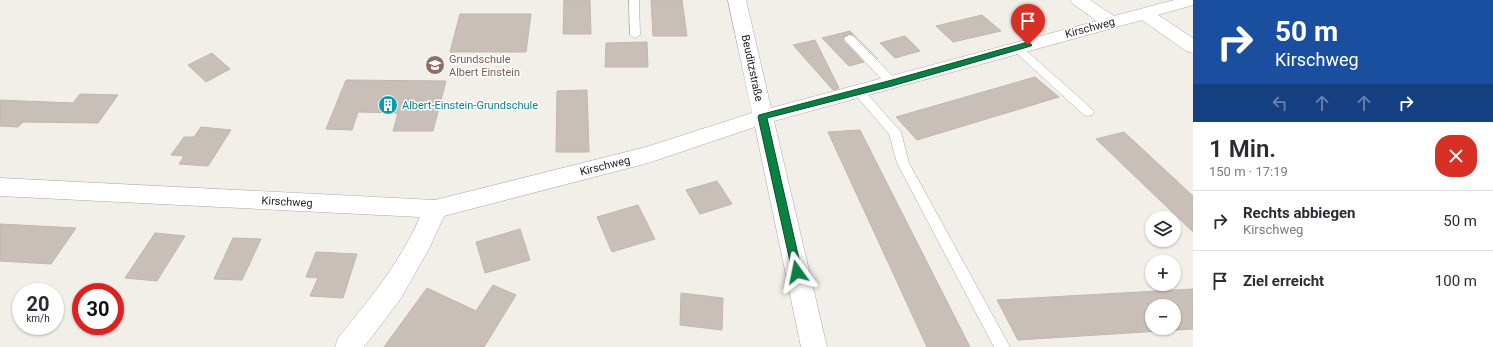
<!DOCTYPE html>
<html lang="de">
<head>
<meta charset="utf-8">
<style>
  body { margin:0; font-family:Roboto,sans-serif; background:#f7f7f7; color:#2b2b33; height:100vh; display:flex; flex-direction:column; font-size:15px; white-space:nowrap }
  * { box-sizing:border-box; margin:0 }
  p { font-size:13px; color:#7c7c81 }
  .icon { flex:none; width:22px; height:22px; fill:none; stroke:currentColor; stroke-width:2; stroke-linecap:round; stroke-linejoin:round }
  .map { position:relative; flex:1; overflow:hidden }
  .sheet { display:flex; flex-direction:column; background:#fff; width:300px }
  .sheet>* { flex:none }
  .banner { background:#1a4fa0; color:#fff; overflow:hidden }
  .tools { position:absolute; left:1145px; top:211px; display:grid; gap:8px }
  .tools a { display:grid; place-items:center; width:36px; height:36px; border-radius:50%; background:#fff; box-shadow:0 1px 3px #0004; font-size:20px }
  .speed { position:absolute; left:12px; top:283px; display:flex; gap:8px; font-size:20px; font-weight:700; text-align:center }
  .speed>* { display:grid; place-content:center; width:52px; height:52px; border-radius:50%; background:#fff; box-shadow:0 1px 3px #0004; line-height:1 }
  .speed small { font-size:10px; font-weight:400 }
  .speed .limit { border:6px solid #d22; background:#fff; color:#111 }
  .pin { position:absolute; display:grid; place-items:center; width:34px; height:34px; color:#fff; margin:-41px -17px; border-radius:50% 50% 50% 0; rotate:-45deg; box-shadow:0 0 4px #0007 }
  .pin .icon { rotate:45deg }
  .me { position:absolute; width:44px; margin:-22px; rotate:348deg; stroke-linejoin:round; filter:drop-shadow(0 0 3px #0008) }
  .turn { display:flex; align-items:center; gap:14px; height:84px; padding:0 16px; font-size:18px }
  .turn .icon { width:52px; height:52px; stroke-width:2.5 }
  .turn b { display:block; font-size:28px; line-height:34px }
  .lanes { display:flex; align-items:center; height:38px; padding:0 16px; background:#0003; justify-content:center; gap:20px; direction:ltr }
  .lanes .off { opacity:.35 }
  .round { display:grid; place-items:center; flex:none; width:42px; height:42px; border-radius:16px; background:#f7f7f7 }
  .headline { display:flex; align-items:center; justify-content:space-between; height:68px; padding:0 16px }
  h1 { font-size:24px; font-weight:600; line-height:30px }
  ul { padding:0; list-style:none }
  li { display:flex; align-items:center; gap:12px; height:60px; padding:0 16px; border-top:1px solid #e1e1e2 }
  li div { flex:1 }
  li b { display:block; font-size:15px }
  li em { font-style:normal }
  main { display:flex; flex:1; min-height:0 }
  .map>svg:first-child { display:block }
</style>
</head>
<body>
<main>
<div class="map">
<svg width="1193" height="347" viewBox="0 0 1193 347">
  <rect width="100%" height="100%" fill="#f2efe9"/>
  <!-- building -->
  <g fill="#c7bfb8" stroke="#c4b6ab" fill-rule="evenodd">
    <path d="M564 0H590L591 34H563Z"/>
    <path d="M651 0H682L687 36H653Z"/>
    <path d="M460 14H531L526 52H450Z"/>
    <path d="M982 15 1001 31 953 42 936 26Z"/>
    <path d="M850 31 878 59 854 35 848 34 843 38 844 41 864 62 849 66 822 38Z"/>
    <path d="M905 36 920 51 895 58 880 43Z"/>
    <path d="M815 40 839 88 837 89 833 90 793 45Z"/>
    <path d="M647 42 648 67H605L606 43Z"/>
    <path d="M212 53 230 69 206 82 188 65Z"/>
    <path d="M1035 77 1059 97 917 140 896 117Z"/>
    <path d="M346 80 446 81 433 131H393L398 113 358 112 352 130 326 129Z"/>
    <path d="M587 90 589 152H556L557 91Z"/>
    <path d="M80 94 118 95 98 123 23 122 18 127 0 126V100L73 103Z"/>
    <path d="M201 127 231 130 208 166 179 164 184 156 171 155 184 137H194Z"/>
    <path d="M860 130 970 347H927L828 132Z"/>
    <path d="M1124 132 1193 196V232L1096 139Z"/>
    <path d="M717 181 732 204 700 214 686 190Z"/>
    <path d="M638 205 655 239 612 252 597 217Z"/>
    <path d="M0 224 76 228 51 264 0 261Z"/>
    <path d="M520 229 530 260 485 273 476 242Z"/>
    <path d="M155 233 185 236 157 281 125 278Z"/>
    <path d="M233 238 261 239 242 280 214 279Z"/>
    <path d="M316 252 357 254 343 298 310 296 318 278 306 277Z"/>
    <path d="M493 285 516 295 484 347H384L427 288 476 311Z"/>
    <path d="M1193 289V329L1018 340 997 300ZM1152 306H1174V328H1152Z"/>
    <path d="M681 293 723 298 722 330 680 325Z"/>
  </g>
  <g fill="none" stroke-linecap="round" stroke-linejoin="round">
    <defs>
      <g id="lane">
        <path d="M629 0H639L640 35 635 38 630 35Z"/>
        <path d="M849 35 853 36 896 80 898 83 896 86H888L845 40 844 38Z"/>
        <path d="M1017 45 1021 46 1092 109 1094 112 1092 115 1088 116 1084 115 1013 50 1012 48 1013 46Z"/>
        <path d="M859 88 863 89 901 132 909 163 1010 347H994L897 163 889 134 853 92 855 89Z"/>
      </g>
      <path id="street" d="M728 0H746L771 108 1097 21 1073 4 1070 0H1090L1114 16 1174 0H1193V5L1158 15 1193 38V53L1186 51 1142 20 774 121 827 347H801L755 127 648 163 444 216 430 247 401 298 364 347H335L338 338C369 300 400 263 420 217L0 196V178L435 200 646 147 752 113Z"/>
    </defs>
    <!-- lane casing -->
    <use href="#lane" stroke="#a9a9a9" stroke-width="1"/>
    <!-- street casing -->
    <use href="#street" stroke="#a9a9a9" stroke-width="1"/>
    <!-- lane -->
    <use href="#lane" fill="#fff" fill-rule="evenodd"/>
    <!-- street -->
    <use href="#street" fill="#fff" fill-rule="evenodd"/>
  </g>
  <!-- route -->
  <path fill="#0b8043" stroke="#07532c" d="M1028 42 1032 45 1031 46 892 86 767 118 802 272 801 275 797 276 793 275 758 117 759 115 892 80Z"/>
  <!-- icons -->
  <defs>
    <symbol id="school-disc" viewBox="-11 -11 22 22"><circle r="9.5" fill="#8d6e63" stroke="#fff"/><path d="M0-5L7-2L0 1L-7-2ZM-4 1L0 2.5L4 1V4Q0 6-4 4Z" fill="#fff"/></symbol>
    <symbol id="building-disc" viewBox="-11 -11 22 22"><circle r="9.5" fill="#0f9aa8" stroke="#fff"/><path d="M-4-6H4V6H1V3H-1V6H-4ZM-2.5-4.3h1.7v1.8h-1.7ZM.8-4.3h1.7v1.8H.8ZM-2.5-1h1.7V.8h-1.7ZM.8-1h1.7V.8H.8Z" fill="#fff"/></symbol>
  </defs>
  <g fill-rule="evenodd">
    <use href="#school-disc" x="424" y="54" width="22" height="22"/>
    <use href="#building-disc" x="377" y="94" width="22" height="22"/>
  </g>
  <g text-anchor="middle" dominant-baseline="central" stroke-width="3" stroke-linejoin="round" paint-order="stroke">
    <!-- street labels -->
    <g font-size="11" fill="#222" stroke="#fff">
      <text transform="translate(1090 28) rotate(-15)">Kirschweg</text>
      <text transform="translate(752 68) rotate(78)">Beuditzstraße</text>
      <text transform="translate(605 166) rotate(-14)">Kirschweg</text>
      <text transform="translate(287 202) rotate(3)">Kirschweg</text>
    </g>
    <!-- education labels -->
    <g font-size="11" fill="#785e54" stroke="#fff" text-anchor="start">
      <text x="449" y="59">Grundschule<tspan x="449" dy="13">Albert Einstein</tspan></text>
    </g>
    <!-- culture labels -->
    <g font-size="11" fill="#0d838f" stroke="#fff" text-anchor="start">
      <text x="402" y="105">Albert-Einstein-Grundschule</text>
    </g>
  </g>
</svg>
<div class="tools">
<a><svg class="icon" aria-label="layers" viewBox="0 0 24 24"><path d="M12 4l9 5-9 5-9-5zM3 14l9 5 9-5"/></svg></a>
<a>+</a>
<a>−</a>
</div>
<div class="speed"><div>20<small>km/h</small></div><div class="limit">30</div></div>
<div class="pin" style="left:1028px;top:45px;background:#d93025"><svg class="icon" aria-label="arrive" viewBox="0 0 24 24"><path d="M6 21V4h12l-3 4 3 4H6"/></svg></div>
<svg class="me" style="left:797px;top:272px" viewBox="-20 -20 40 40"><path d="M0-17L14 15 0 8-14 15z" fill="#0b8043" stroke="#fff" stroke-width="4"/></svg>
</div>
<section class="sheet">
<div class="banner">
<div class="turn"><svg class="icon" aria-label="right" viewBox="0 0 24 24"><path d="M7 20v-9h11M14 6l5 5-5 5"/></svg><div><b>50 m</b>Kirschweg</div></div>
<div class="lanes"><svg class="icon off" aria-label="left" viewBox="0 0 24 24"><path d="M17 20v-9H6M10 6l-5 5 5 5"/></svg><svg class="icon off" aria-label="ahead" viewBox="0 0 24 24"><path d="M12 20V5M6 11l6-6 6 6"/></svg><svg class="icon off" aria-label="ahead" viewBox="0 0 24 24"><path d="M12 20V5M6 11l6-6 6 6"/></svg><svg class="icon" aria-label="right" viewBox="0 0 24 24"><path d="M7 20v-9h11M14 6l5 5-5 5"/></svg></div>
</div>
<div class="headline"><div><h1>1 Min.</h1><p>150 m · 17:19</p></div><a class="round" style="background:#d93025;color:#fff"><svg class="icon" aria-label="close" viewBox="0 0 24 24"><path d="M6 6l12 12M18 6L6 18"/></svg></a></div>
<ul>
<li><svg class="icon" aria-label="right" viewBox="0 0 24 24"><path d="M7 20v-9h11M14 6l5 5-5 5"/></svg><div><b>Rechts abbiegen</b><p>Kirschweg</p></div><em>50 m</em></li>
<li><svg class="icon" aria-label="arrive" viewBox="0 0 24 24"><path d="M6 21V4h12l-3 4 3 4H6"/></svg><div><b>Ziel erreicht</b></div><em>100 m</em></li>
</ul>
</section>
</main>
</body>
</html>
